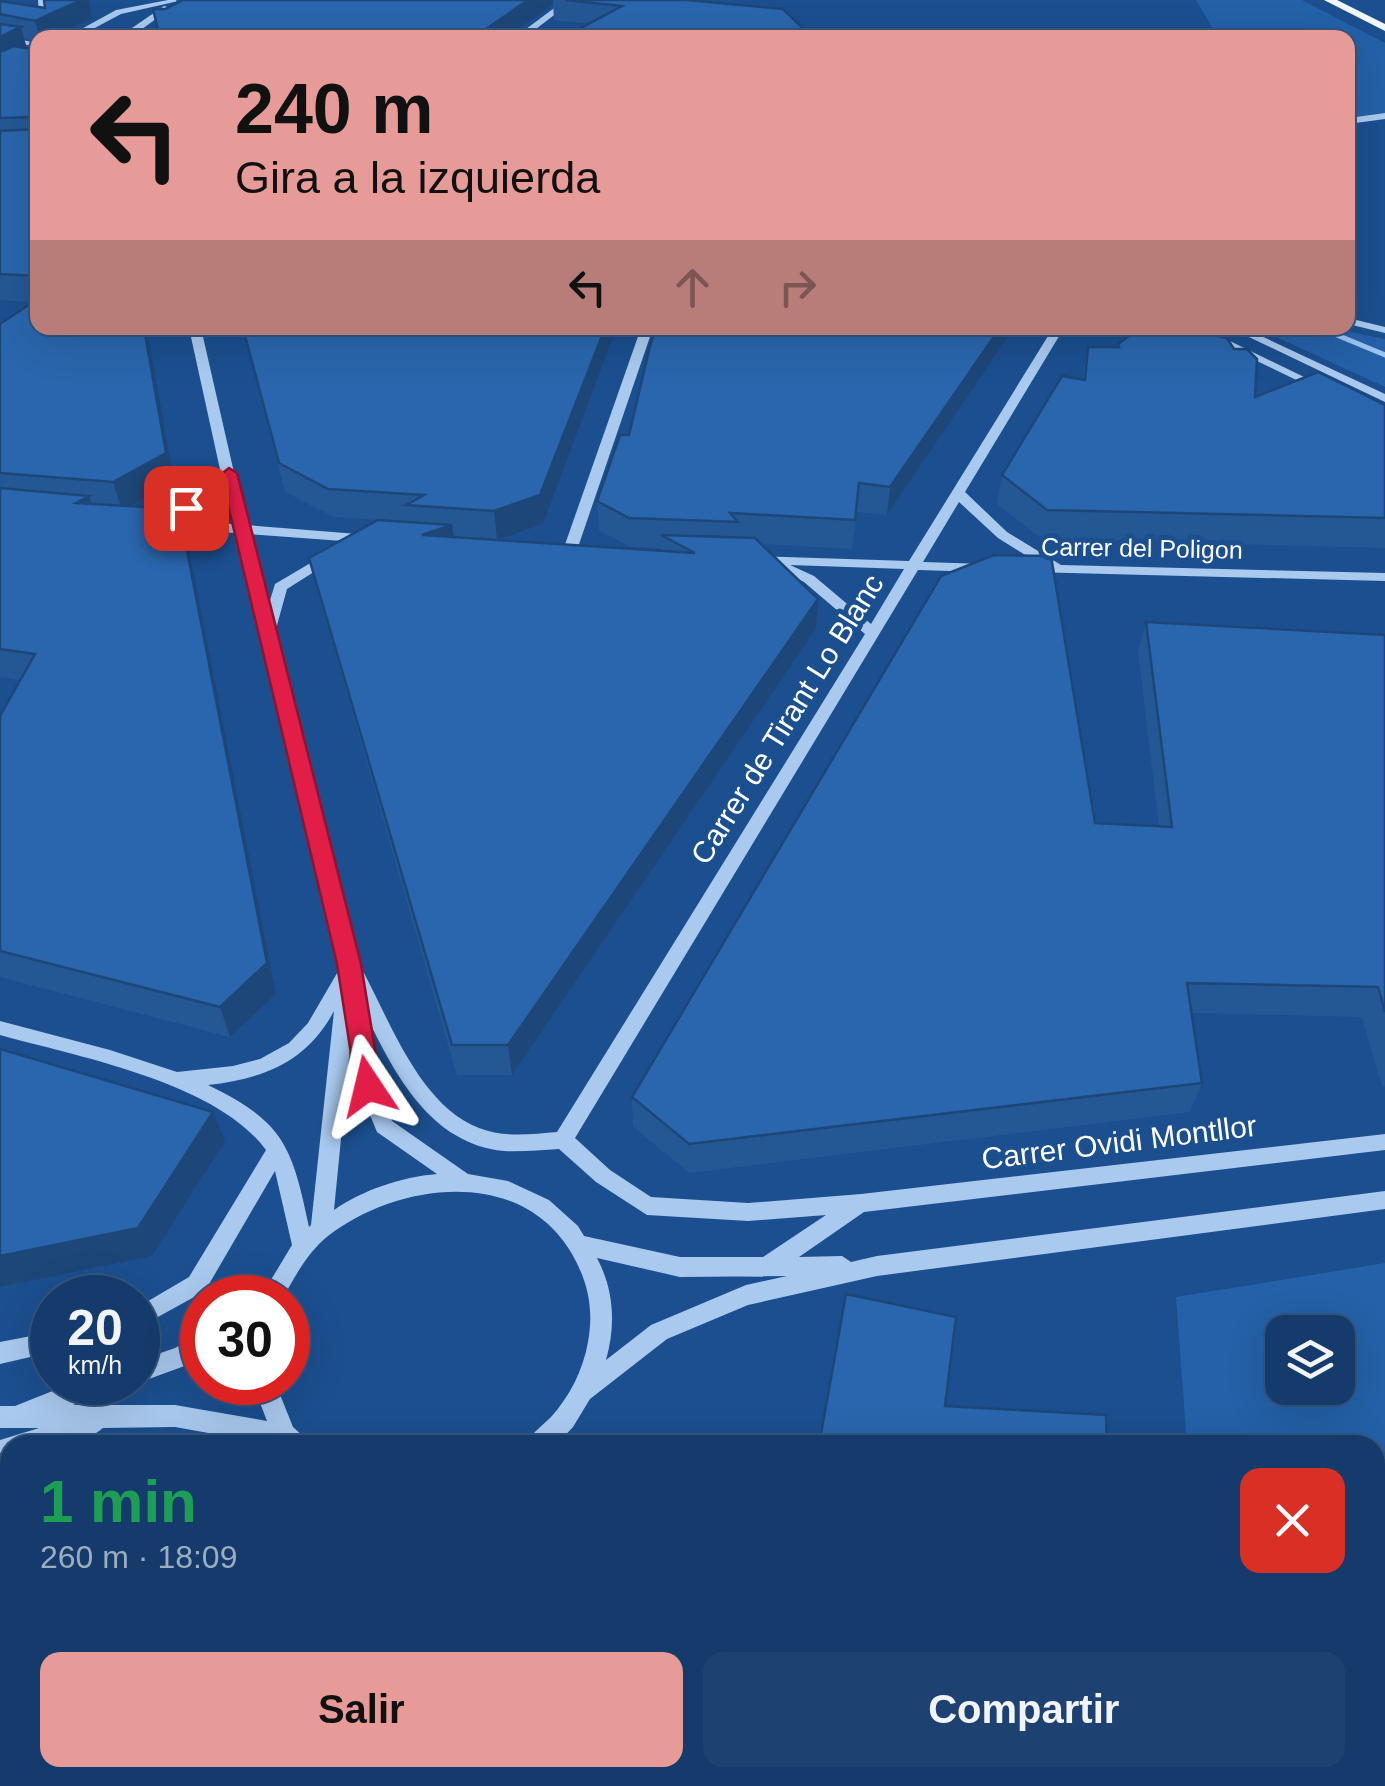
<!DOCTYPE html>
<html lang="es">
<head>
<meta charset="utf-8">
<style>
  body { margin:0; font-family:Helvetica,sans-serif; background:#1d4271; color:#f1f3f6; height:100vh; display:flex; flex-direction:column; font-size:38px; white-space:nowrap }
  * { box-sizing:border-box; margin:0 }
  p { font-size:32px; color:#9dadc1 }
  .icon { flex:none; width:55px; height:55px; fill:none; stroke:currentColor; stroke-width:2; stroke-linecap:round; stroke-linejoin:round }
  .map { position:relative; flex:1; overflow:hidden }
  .panel { position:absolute; left:0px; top:1435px; width:1385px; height:352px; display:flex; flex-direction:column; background:#143b6b; border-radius:30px 30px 0 0; box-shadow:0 10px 40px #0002,0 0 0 2px #33557e }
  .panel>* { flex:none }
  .top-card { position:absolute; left:30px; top:30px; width:1325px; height:305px; border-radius:20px; box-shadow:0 10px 40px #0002,0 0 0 2px #33557e; background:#e69b98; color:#111; overflow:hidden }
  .fabs { position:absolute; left:1265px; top:1315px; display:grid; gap:20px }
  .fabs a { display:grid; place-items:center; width:90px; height:90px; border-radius:20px; background:#143b6b; box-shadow:0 10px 40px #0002,0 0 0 2px #33557e; font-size:50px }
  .speed { position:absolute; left:30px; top:1275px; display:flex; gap:20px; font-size:50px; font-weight:700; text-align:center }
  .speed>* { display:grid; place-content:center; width:130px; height:130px; border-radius:50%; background:#143b6b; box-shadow:0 10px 40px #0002,0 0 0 2px #33557e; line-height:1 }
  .speed small { font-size:25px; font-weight:400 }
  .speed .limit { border:15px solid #d22; background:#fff; color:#111 }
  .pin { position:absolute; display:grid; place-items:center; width:85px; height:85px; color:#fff; margin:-42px; border-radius:20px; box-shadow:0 5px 15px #0006 }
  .me { position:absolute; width:110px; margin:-55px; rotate:350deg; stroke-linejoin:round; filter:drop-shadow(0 0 8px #0008) }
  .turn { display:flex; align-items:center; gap:35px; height:210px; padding:0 40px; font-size:45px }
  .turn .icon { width:130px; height:130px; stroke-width:2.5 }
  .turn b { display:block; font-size:70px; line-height:85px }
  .lanes { display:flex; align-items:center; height:95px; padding:0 40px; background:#0003; justify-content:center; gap:50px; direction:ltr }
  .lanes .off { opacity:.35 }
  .round { display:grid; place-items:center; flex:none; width:105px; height:105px; border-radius:20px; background:#1d4271 }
  .head { display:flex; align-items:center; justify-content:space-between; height:170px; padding:0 40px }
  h1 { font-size:60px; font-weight:700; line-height:75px; color:#1e9e55 }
  .button { display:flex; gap:20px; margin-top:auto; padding:20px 40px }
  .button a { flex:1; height:115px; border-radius:20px; background:#e69b98; color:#111; font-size:40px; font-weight:700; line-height:115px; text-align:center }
  .button a+a { background:#1d4271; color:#f1f3f6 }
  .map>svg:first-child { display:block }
</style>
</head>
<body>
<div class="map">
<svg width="1385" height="1786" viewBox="0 0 1385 1786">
  <rect width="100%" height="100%" fill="#1b4f8f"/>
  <!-- green -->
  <g fill="#2461a8" fill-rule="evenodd">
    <path d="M1196 0H1302L1385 43V113L1348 117V38L1218 37Z"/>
    <path d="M1257 328H1332L1385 339V387Z"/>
    <path d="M1385 1263V1786H1208V1778H1375V1445H1187L1176 1297ZM1338 1332V1388H1282V1332Z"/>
  </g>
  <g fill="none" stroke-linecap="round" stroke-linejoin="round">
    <!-- stream -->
    <path stroke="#9cc4f0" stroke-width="5" d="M1320 328 1385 355"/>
    <!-- minor -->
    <g fill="#a9c9ee" fill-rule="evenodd">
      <path d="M38 0H46L47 19 40 24 0 18V14L36 20 39 18Z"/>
      <path d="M168 0H183L121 14 76 38H65L116 10Z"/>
      <path d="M565 0H574L524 38H514Z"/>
      <path d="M164 6 171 8 138 32H132V28Z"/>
      <path d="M0 36 38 43V47L0 40Z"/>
      <path d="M1385 113V119L1348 124V118Z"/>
      <path d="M1348 318 1385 327V333L1348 324Z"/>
      <path d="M189 328H201L246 525 370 535 377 539 370 543 248 534 267 610 275 584 324 555H334L336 558 287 589 274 636 359 972 364 973C391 1024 421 1106 479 1128 504 1138 532 1134 557 1132L865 634 804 582 771 565 756 564 749 560 756 556 909 561 1053 328H1064L965 492 1007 532 1061 565 1385 573V581L1031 572 1024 568 1026 565 1040 564 998 538 959 502 923 562 985 564 992 568 985 572 918 570 575 1138 610 1170 651 1197 748 1203 861 1194 1385 1134V1150L864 1212 799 1257 842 1256 851 1262 877 1256 1385 1191V1209L877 1276 748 1305 667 1339 590 1399 573 1427 556 1445H526C531 1433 542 1426 551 1417 570 1396 583 1370 588 1342 594 1309 588 1282 572 1254 521 1166 398 1182 328 1236 308 1252 295 1276 283 1298H260L292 1245 275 1171 205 1291 138 1328V1307L189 1277 266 1150C216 1082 79 1057 0 1035V1021L110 1050 177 1072 233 1066 260 1059 289 1043 308 1023 340 968 234 533 162 527 155 523 162 519 232 524 224 485 192 507 158 520 151 516 192 497 221 474ZM790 565 904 569 871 624 814 576ZM334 1011 311 1225 309 1227C292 1146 284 1122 208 1085 263 1079 307 1062 334 1011ZM366 1015C395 1075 431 1144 504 1151 522 1152 541 1150 559 1149L596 1182 647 1215 748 1221 826 1215 763 1257H680L584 1236 578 1226 549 1200 508 1181 468 1174 392 1121 378 1086ZM351 1037 358 1086 377 1132 437 1174C401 1177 363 1190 334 1210ZM597 1258 680 1277 787 1276 746 1285 651 1325 606 1360C616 1325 614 1290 597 1258Z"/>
      <path d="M641 328H653L576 553 569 557 564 556 562 553Z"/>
      <path d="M1189 328H1203L1327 388 1317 390Z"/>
      <path d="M1230 328H1244L1385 394V402Z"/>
      <path d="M52 1332V1352L0 1364V1342Z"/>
      <path d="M202 1332V1355L190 1364 138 1383 137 1382 138 1361 175 1348Z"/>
      <path d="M75 1382H118L115 1390 73 1405H175L267 1421 252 1382H275L293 1427 304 1437 308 1445H276L175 1427 103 1428C79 1448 40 1445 10 1445V1460L0 1464V1440L39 1428H0V1406H15Z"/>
      <path d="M10 1478V1502L0 1504V1480Z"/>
      <path d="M292 1778H320L319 1786H291Z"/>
    </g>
    <!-- major -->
    <path fill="#f0f6ff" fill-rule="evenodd" d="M1324 0H1337L1385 24V31Z"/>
  </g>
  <!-- wall -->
  <g fill="#245895">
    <path d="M176 0H704L702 2 813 38H562L589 24 554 20 553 4 506 38H160L177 3Z"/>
    <path d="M0 1 92 18 51 38H38V41L24 39 27 49 38 50V328H147L174 481 130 507 187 538 276 994 230 1037 0 977V717L20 680 0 677V324L33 302 0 300Z"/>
    <path d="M242 328H615V332L543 524 497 540 661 551V548L630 547 599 530 597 501 629 435 1014 328 887 515 857 512 852 549 761 544 818 599 816 629 512 1075H457L316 587 309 558 378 520 334 517 285 492Z"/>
    <path d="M1118 344 1255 397 1385 405V548L1042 539 997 504 1002 475 1082 380 1088 347H1117Z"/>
    <path d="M1146 622 1385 635V1086L1382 1087 1362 1017 1192 1013 1202 1083 1190 1112 689 1173 633 1126 632 1097 1095 823 1159 826 1138 652Z"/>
    <path d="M796 1778H1129L1130 1786H798Z"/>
  </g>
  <!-- shaded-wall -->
  <g fill="#1d4779">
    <path d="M81 0H89L92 18 51 38H40L35 21Z"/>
    <path d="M528 0H553V4L506 38H473Z"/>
    <path d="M21 27 27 49 0 62V37Z"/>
    <path d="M144 328H147L174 481 122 511 113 482Z"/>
    <path d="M605 328H615V332L543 524 497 540 494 511Z"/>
    <path d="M1000 328H1014L887 515 890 487Z"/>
    <path d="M89 496 99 525 76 503Z"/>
    <path d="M179 509 187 538 276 994 230 1037 220 1007Z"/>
    <path d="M452 525 456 554 422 535Z"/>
    <path d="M818 599 816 629 512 1075 508 1045Z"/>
    <path d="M213 1112 225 1141 152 1256 0 1287V1256Z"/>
    <path d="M207 1778H226L224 1786H205Z"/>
  </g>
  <!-- building -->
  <g fill="#2a66ad" stroke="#1d4779" stroke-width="2.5">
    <path d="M44 0H81L35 21 0 14V1L45 8Z"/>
    <path d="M183 0H528L473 38H160L153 9H165Z"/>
    <path d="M565 0H687L783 9 813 38H730L725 36 724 38H562L622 6Z"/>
    <path d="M0 24 21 27 0 37Z"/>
    <path d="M14 46 38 50V276L0 274V131L34 129 31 117 0 118V52Z"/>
    <path d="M38 299V328H144L166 453 113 482 0 473V324Z"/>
    <path d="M243 328H605L540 495 494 511 406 505 424 495 328 489 279 463Z"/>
    <path d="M656 328H1000L890 487 859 483 855 520 730 513 738 522 629 518 597 501 620 435H629L650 346Z"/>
    <path d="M1154 328 1188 329 1227 338 1234 349H1247L1257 359 1255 397 1318 372 1385 405V518L1047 510 1002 475 1062 376 1085 380 1088 347H1119L1118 344 1133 333Z"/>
    <path d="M0 488 89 496 76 503 179 509 267 963 220 1007 0 951V716L35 654 0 649Z"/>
    <path d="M378 520 452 525 422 535 695 553 661 535 755 538 818 599 508 1045H452L309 558Z"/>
    <path d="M994 555 1051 556 1095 823 1172 827 1146 622 1385 635V1012L1378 987 1187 983 1202 1083 689 1144 632 1097 941 576Z"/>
    <path d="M0 1049 213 1112 138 1228 0 1256Z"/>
    <path d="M846 1294 956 1317 945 1406 1106 1415 1107 1445H819Z"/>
    <path d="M10 1530V1778H207L205 1786H0V1532Z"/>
    <path d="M536 1778H744L745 1786H536Z"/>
    <path d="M802 1778H1129L1130 1786H803Z"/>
  </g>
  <!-- route -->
  <path fill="#e11d48" stroke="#92132f" stroke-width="2.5" d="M229 468 237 473 361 964 381 1086 378 1094 368 1097 359 1094 356 1086 337 964 224 488 192 512 177 508Z"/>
  <g text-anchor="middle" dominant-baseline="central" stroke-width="10" stroke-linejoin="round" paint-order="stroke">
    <!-- far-street labels -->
    <g font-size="25" fill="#fff" stroke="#1b4f8f">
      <text transform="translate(1142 548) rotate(1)">Carrer del Poligon</text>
    </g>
    <!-- street labels -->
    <g font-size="30" fill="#fff" stroke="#1b4f8f">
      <text transform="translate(787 719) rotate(-58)">Carrer de Tirant Lo Blanc</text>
      <text transform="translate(1119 1142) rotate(-7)">Carrer Ovidi Montllor</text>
    </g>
  </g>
</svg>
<div class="fabs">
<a><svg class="icon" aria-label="layers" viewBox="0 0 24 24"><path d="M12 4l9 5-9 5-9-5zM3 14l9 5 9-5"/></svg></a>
</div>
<div class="speed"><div>20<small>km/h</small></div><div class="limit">30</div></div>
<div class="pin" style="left:186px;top:508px;background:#d93025"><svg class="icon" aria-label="arrive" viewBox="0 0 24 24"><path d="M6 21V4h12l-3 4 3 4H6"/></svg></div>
<svg class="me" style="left:368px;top:1086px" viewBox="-20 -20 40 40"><path d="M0-17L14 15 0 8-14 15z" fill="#e11d48" stroke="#fff" stroke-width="4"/></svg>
<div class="top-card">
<div class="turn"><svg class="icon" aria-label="left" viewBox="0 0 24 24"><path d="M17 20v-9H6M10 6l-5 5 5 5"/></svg><div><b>240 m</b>Gira a la izquierda</div></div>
<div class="lanes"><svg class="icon" aria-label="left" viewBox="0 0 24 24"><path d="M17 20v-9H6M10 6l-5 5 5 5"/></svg><svg class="icon off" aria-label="ahead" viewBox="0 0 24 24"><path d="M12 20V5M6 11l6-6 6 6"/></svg><svg class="icon off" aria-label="right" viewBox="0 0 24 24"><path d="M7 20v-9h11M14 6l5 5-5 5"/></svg></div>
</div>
<section class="panel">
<div class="head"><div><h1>1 min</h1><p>260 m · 18:09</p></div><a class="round" style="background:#d93025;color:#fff"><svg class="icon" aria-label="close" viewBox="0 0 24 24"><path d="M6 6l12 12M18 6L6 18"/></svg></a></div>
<div class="button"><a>Salir</a><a>Compartir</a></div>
</section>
</div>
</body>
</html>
